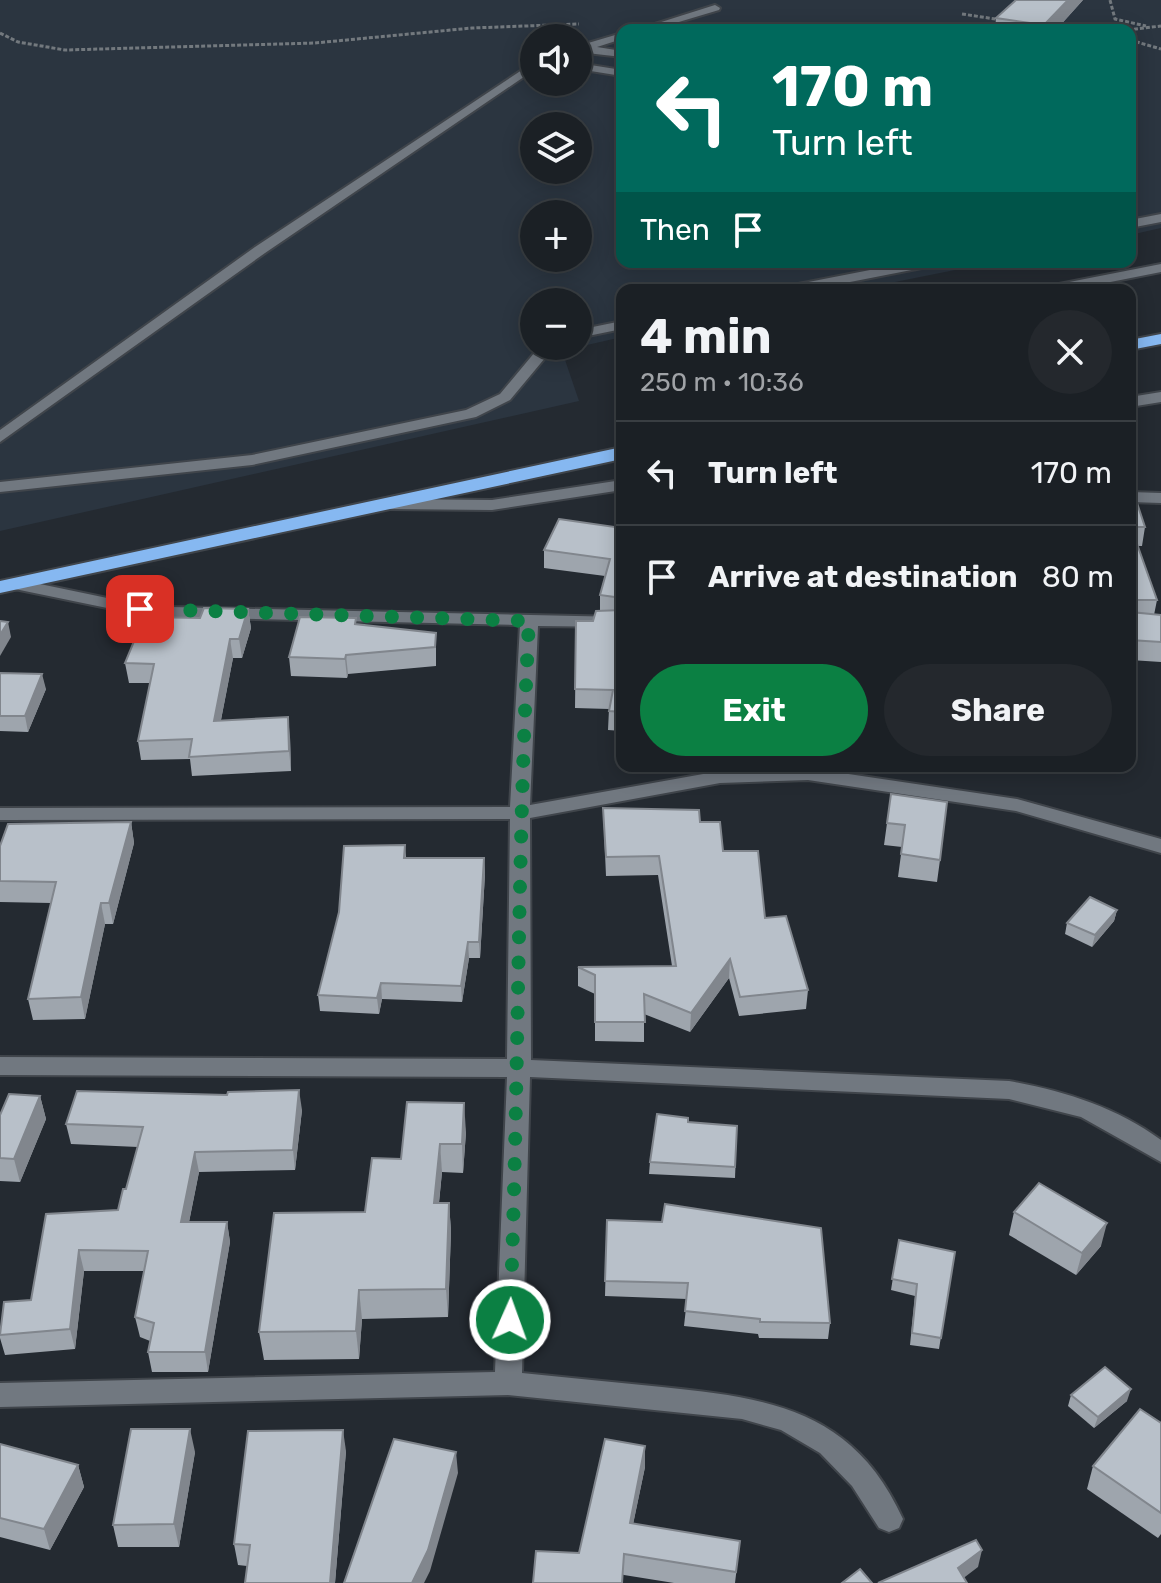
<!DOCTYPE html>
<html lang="en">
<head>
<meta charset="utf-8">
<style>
  body { margin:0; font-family:Rubik,sans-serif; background:#24282d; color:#f1f3f6; height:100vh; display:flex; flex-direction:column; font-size:30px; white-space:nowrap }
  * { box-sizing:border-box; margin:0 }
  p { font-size:26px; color:#a0a3a7 }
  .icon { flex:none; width:44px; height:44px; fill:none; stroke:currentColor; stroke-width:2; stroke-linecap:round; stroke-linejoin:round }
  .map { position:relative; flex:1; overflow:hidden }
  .drawer { position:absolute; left:616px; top:284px; width:520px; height:488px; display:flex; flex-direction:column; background:#1b2025; border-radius:16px; box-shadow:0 4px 20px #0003,0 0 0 2px #393e42 }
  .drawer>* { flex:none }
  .guide { position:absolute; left:616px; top:24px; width:520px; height:244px; border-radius:16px; box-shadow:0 4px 20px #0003,0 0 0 2px #393e42; background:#00695c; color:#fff; overflow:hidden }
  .fabs { position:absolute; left:520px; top:24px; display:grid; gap:16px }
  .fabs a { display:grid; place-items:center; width:72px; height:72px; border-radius:50%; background:#1b2025; box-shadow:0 4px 20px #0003,0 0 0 2px #393e42; font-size:40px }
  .pin { position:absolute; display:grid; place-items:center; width:68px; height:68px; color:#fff; margin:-34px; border-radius:16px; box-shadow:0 4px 12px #0006 }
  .me { position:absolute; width:88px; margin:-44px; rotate:2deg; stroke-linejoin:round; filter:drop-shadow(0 0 6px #0008) }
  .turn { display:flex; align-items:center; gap:28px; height:168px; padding:0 24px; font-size:36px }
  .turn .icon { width:104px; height:104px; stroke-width:2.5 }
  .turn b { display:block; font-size:56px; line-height:68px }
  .then { display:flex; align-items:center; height:76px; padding:0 24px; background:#0003; gap:16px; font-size:30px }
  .round { display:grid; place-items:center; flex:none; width:84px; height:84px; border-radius:42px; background:#24282d }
  .overview { display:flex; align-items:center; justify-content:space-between; height:136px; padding:0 24px }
  h1 { font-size:48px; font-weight:700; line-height:60px }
  .button { display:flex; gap:16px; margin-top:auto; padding:16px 24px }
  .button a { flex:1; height:92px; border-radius:48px; background:#0b8043; color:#fff; font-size:32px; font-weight:700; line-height:92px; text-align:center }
  .button a+a { background:#24282d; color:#f1f3f6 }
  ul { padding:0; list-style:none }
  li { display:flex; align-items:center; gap:24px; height:104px; padding:0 24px; border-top:2px solid #393e42 }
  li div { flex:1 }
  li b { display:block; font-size:30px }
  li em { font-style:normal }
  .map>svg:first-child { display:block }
</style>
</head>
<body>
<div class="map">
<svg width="1161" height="1583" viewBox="0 0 1161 1583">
  <rect width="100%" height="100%" fill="#242a31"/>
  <!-- built -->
  <path fill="#2b3540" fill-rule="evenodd" d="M0 0H1161V228L1130 235V30H622V262H995L855 290H622V337L574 348 563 354 579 401 0 531ZM534 38H578V82H534ZM534 126H578V170H534ZM534 214H578V258H534ZM534 302H578V346H534Z"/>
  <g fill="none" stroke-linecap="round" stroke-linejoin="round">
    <defs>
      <g id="lane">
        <path d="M715 5 720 8 719 10 652 30H636Z"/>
        <path d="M622 33V39L597 47 622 51V57L578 52V46Z"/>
        <path d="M534 62V70L265 253 0 442V430L255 247Z"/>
        <path d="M578 63 622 70V76L578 69Z"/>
        <path d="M1161 214V222L1130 228V220Z"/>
        <path d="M911 262H939L932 266 809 290H781L788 286Z"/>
        <path d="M1161 264V272L1070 290H1042L1049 286Z"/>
        <path d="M622 321V329L578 338V330Z"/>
        <path d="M540 346H555L510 400 476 417 252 465 0 492V482L252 455 466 410 500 394Z"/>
      </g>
      <g id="street">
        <path d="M1161 392V402L1130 407V397Z"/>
        <path d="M622 480V490L492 510 387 509 379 504 387 499 492 500Z"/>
        <path d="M1130 492 1161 493V503L1130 502Z"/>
        <path d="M16 579 112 599 171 607 622 617V627L538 626 530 805 720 771 808 768 1017 799 1161 839V853L1016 811 808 780 720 783 530 818 531 1060 1009 1081C1064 1091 1116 1107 1161 1140V1162L1081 1117 1009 1099 530 1077 522 1373C568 1378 615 1382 662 1387 769 1398 853 1409 903 1519L899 1528 889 1532 879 1528 852 1486 820 1453 781 1430 742 1419 508 1395 0 1407V1383L495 1372 507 1077 0 1075V1057L507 1059 510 819 0 820V808L510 807 520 625 171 617 112 609 10 588 7 584 10 580Z"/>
      </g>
      <g id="highway">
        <path d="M1161 334V344L1130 350V340Z"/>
        <path d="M622 447V459L0 593V581Z"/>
      </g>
    </defs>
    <!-- lane casing -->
    <use href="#lane" stroke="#40454b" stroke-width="4"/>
    <!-- street casing -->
    <use href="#street" stroke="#40454b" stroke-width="4"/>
    <!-- highway casing -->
    <use href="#highway" stroke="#40454b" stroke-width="4"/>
    <!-- path -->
    <g stroke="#73797e" stroke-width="3" stroke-dasharray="4 2" stroke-linecap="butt">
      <path d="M1110 0 1115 19 1146 26"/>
      <path d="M962 14 1002 20"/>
      <path d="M1128 30 1161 26"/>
      <path d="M0 33 18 42 65 50 315 43 472 28 579 24"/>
      <path d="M1130 40 1161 49"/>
    </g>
    <!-- lane -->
    <use href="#lane" fill="#717880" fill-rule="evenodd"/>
    <!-- street -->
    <use href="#street" fill="#717880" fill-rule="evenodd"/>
    <!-- highway -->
    <use href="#highway" fill="#86b8f1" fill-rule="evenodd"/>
  </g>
  <!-- wall -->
  <g fill="#9ea5ad">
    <path d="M1083 0 1056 30H995L996 18Z"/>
    <path d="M1130 497 1145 527 1142 546H1138L1157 600 1154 615H1161V662L1130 660Z"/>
    <path d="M622 528V731L608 730 609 709 575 708 576 621H593L600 611V595L605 576 544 568V550Z"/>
    <path d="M248 609 251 628 242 658H233L221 720 290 737 291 771 192 776 190 759 141 760 138 741 150 683H129L125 663 200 618Z"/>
    <path d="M357 624 436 633V666L348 674 347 678 291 676 289 657Z"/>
    <path d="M0 673 46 689 28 732 0 731Z"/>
    <path d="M985 766H1020L1017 774Z"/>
    <path d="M891 794 940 860 937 882 898 877 902 847 884 845Z"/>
    <path d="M603 808 700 822 723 851 808 990 806 1009 739 1016 729 978 690 1032 644 1014V1042L595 1041V994L578 986V967L672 966 658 875 606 876Z"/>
    <path d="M131 822 134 843 113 924H105L85 1019 33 1020 28 999 51 903 0 902V846Z"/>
    <path d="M405 845 406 858H484L485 874 480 958H469L462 1002 382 999 379 1014 320 1011 318 995Z"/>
    <path d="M1117 910 1114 921 1092 947 1065 934 1067 923Z"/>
    <path d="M227 1095 302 1110 295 1170 199 1172 189 1222H227L230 1242 208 1372H152L148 1352 150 1341 140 1337 135 1317 144 1271H84L75 1349 5 1355 0 1338V1328L31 1300 118 1210 126 1189 138 1147 71 1144 66 1124Z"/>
    <path d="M40 1096 46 1119 20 1182 0 1181V1115Z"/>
    <path d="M688 1122 737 1126 735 1178 649 1174 650 1162Z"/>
    <path d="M466 1132 463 1173 442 1172 439 1203H449L451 1231 448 1317 362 1319 359 1359 264 1360 259 1332 365 1212 401 1159Z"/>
    <path d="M1014 1212 1101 1246 1076 1275 1009 1235Z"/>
    <path d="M607 1220 830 1323 828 1339 759 1338 758 1334 684 1326 687 1299 605 1296Z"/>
    <path d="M899 1240 955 1252 939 1349 910 1345 915 1296 891 1290Z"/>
    <path d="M1071 1395 1127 1401 1094 1428 1068 1406Z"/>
    <path d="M1161 1423V1534L1158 1538 1087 1489 1093 1466Z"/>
    <path d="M0 1444 78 1465 84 1487 50 1550 0 1537Z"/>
    <path d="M645 1446V1467L633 1524 740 1541 735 1583H674L624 1575 579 1553Z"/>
    <path d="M346 1451 335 1583H245L247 1566 238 1565 234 1544Z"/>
    <path d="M195 1452 179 1547H118L113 1525Z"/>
  </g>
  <!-- shaded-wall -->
  <g fill="#81868d">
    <path d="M1068 0H1083L1056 30H1043L1044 25Z"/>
    <path d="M248 609 251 628 242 658 239 639Z"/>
    <path d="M8 622 11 637 0 656V635Z"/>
    <path d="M230 639 233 658 217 740 214 721Z"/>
    <path d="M346 655 348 674 347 678 345 659Z"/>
    <path d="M42 674 46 689 28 732 25 716Z"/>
    <path d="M288 717 290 737 291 771 289 751Z"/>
    <path d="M131 822 134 843 113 924 109 903Z"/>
    <path d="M484 858 485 874 480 958 479 942Z"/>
    <path d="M101 903 105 924 85 1019 81 997Z"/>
    <path d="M1117 910 1114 921 1092 947 1095 935Z"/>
    <path d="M468 942 469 958 462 1002 461 986Z"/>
    <path d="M730 959 729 978 690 1032 691 1013Z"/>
    <path d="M381 983 382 999 379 1014 377 998Z"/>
    <path d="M299 1090 302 1110 295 1170 293 1150Z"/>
    <path d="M40 1096 46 1119 20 1182 14 1159Z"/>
    <path d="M464 1103 466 1132 463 1173 462 1144Z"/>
    <path d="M440 1144 442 1172 436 1231 434 1203Z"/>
    <path d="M195 1152 199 1172 185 1242 181 1222Z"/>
    <path d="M449 1203 451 1231 448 1317 446 1289Z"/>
    <path d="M227 1222 230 1242 208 1372 205 1352Z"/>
    <path d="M1107 1223 1101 1246 1076 1275 1082 1253Z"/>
    <path d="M79 1250 84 1271 75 1349 70 1329Z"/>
    <path d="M359 1290 362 1319 359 1359 356 1331Z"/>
    <path d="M1131 1389 1127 1401 1094 1428 1098 1417Z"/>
    <path d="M190 1429 195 1452 179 1547 174 1524Z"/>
    <path d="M343 1430 346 1451 335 1583H330Z"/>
    <path d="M645 1446V1467L629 1544 630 1523Z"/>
    <path d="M456 1452 458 1473 430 1571 424 1583H412Z"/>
    <path d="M78 1465 84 1487 50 1550 44 1529Z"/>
    <path d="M982 1550 978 1567 957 1583 958 1568Z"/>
  </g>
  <!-- building -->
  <g fill="#b8c0c9" stroke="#81868d" stroke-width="2">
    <path d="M1016 0H1068L1044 25 996 18Z"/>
    <path d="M1130 497H1135L1145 527H1131L1157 600H1132L1131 612 1161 615V642L1130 640Z"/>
    <path d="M559 519 622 528V598L600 595 610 559 544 550Z"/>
    <path d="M204 608 248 609 239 639H230L214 721 288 717 289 751 189 757 192 739 138 741 154 664 125 663 144 617 200 618Z"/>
    <path d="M622 610V712L609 711 613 690 575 689 576 621H593L596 611Z"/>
    <path d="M300 617 356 618 355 624 436 633 435 647 346 655 345 659 289 657Z"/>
    <path d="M0 621 8 622 0 635Z"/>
    <path d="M0 673 42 674 25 716H0Z"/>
    <path d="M891 794 947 802 940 860 901 854 905 825 887 823Z"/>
    <path d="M603 808 699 810 700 822H720L723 851H758L765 918 786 916 808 990 740 997 730 959 691 1013 644 994 645 1022H595V975L578 967 676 966 659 856 606 857Z"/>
    <path d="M131 822 109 903H101L81 997 28 999 56 882 0 881V846L8 824Z"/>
    <path d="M405 845 404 858H484L479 942H468L461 986 381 983 377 998 318 995 339 912 344 846Z"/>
    <path d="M1090 897 1117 910 1095 935 1067 923Z"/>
    <path d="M299 1090 293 1150 195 1152 181 1222H227L205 1352H148L154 1323 135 1317 148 1251 79 1250 70 1329 0 1335 4 1302 31 1300 46 1214 118 1210 123 1189H126L143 1127 66 1124 77 1091 227 1095 228 1092Z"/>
    <path d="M9 1094 40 1096 14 1159 0 1158V1115Z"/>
    <path d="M407 1102 464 1103 462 1144H440L434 1203H449L446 1289 359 1290 356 1331 259 1332 274 1213 365 1212 372 1158 401 1159Z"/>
    <path d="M657 1114 688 1118V1122L737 1126 735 1167 650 1162Z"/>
    <path d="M1039 1183 1107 1223 1082 1253 1014 1212Z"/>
    <path d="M665 1204 821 1228 830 1323 760 1322V1319L685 1311 688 1283 605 1281 607 1220 662 1222Z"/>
    <path d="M899 1240 955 1252 941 1338 912 1333 917 1284 892 1279Z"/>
    <path d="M1105 1367 1131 1389 1098 1417 1071 1395Z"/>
    <path d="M1140 1409 1161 1423V1513L1093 1466Z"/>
    <path d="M131 1429H190L174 1524 113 1525Z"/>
    <path d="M343 1430 330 1583H245L250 1545 234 1544 248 1431Z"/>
    <path d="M394 1439 456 1452 428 1550 412 1583H344Z"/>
    <path d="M605 1439 645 1446 630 1523 740 1541 736 1572 624 1554 622 1583H533L536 1551 579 1553Z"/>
    <path d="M0 1444 78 1465 44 1529 0 1518Z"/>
    <path d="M976 1540 982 1550 958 1568 967 1583H878Z"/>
    <path d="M860 1569 872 1583H842Z"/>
  </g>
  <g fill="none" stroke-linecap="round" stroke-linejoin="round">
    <!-- route -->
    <path stroke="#0b8043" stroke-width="14" stroke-dasharray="0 25.2" d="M140 609 529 621C517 854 519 1087 510 1320"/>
  </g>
</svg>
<div class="fabs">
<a><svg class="icon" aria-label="sound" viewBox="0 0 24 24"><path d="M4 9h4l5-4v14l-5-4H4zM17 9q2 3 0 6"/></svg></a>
<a><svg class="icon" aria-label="layers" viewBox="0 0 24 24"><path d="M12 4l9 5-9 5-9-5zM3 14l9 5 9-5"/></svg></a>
<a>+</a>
<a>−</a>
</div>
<div class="pin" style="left:140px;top:609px;background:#d93025"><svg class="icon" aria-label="arrive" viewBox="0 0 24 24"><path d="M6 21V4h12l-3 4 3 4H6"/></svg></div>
<svg class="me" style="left:510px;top:1320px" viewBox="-20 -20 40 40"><circle r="17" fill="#0b8043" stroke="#fff" stroke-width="3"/><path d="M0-11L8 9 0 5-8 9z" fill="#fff"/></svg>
<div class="guide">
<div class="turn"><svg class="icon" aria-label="left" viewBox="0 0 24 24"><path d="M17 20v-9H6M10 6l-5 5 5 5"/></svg><div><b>170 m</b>Turn left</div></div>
<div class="then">Then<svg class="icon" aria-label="arrive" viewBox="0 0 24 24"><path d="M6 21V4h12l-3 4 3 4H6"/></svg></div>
</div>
<section class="drawer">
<div class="overview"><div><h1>4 min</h1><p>250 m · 10:36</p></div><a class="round"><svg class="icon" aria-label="close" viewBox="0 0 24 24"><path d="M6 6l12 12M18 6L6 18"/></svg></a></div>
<ul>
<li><svg class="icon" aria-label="left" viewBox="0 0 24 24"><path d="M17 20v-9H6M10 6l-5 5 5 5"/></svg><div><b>Turn left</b></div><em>170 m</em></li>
<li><svg class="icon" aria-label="arrive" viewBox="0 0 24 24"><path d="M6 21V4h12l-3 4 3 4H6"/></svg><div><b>Arrive at destination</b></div><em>80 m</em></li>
</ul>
<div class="button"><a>Exit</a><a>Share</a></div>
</section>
</div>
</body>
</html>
